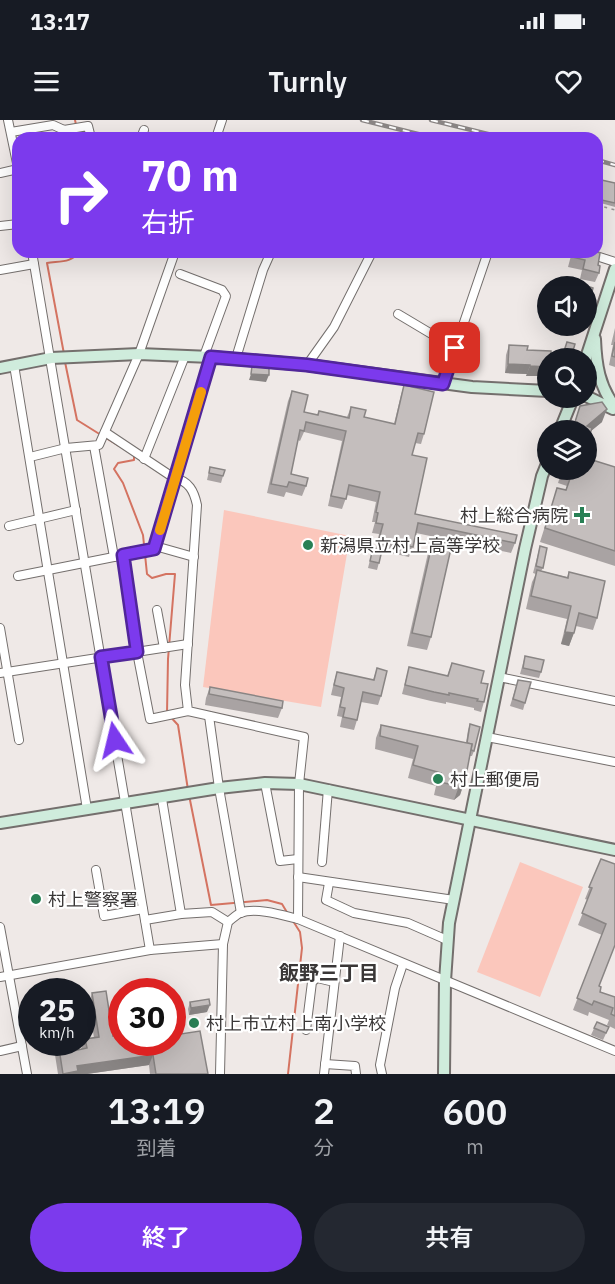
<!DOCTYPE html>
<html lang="ja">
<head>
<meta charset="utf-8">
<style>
  body { margin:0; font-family:"IBM Plex Sans","Noto Sans JP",sans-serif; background:#242831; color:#f1f3f6; height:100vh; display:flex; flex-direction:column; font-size:22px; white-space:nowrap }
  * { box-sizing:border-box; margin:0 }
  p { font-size:20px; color:#9ea1a6 }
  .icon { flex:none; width:33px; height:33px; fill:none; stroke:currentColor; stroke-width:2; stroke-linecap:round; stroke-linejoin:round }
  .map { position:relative; height:954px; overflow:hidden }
  .details { display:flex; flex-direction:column; background:#171b24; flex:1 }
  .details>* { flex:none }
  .top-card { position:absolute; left:12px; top:12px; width:591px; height:126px; border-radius:18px; box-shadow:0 6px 24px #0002; background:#7c3aed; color:#fff; overflow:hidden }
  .fabs { position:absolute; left:537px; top:156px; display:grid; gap:12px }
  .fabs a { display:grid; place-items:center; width:60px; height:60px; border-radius:50%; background:#171b24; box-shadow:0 6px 24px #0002; font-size:30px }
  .speed { position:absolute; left:18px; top:858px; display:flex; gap:12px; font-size:30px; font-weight:700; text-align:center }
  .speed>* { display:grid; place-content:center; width:78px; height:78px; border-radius:50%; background:#171b24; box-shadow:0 6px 24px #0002; line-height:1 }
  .speed small { font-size:15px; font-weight:400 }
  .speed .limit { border:9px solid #d22; background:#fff; color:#111 }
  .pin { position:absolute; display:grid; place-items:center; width:51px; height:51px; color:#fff; margin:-26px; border-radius:12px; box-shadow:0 3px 9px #0006 }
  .me { position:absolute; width:66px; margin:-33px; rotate:350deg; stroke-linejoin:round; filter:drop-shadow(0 0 4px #0008) }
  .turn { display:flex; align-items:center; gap:21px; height:126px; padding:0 30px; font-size:27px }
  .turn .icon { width:78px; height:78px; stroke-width:2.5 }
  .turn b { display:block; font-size:42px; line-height:51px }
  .eta { display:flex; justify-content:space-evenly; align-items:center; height:102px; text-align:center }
  .eta b { font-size:36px; font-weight:600; line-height:42px }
  .action { display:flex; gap:12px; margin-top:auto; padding:12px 30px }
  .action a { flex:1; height:69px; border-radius:36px; background:#7c3aed; color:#fff; font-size:24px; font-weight:600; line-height:69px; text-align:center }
  .action a+a { background:#242831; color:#f1f3f6 }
  .status { display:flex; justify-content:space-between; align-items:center; height:42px; padding:0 30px; background:#171b24; direction:ltr }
  .status svg { height:16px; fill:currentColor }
  header { display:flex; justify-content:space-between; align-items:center; height:78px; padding:0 30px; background:#171b24; font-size:27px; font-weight:600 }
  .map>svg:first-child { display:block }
</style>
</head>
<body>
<div class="status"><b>13:17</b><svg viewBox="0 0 49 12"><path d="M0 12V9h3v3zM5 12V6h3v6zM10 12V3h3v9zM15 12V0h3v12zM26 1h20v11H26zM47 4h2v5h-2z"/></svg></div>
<header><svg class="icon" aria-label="menu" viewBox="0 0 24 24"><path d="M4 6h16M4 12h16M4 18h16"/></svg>Turnly<svg class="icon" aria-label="heart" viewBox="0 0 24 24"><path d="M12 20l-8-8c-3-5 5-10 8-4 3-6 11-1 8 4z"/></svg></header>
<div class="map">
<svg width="615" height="954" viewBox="0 0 615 954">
  <rect width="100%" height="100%" fill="#efe9e7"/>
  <!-- green -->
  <g fill="#fbc7bc">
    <path d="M224 390 350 416 321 587 203 567Z"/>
    <path d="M520 742 583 767 540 877 477 852Z"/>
  </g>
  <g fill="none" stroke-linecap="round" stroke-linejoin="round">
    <!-- stream -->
    <g stroke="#d47361" stroke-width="2">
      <path d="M75 0 79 18"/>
      <path d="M64 234 47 143C58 141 73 143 78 132"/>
      <path d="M65 242 77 300 101 315"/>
      <path d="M106 318 119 326"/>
      <path d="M134 335V340L118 343 114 349 123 363 143 415 147 454 152 458 166 454H175L168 539 167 593 178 605 188 670"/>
      <path d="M189 675 211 785 267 780 282 784 288 794"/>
      <path d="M288 954 302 828 300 812 293 801"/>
    </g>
    <defs>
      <g id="street">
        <path d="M8 0 18 48"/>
        <path d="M11 12 53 5 64 10 88 6 91 18"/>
        <path d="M141 18 144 10"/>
        <path d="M216 18 222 0"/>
        <path d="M0 53 18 49"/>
        <path d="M0 106 18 104"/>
        <path d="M32 132 150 830"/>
        <path d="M584 132 615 142"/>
        <path d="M0 150 34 144"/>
        <path d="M180 154 222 170 226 176 204 236"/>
        <path d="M398 194 455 228"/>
        <path d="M236 238 263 150 271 132"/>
        <path d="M14 245 87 689"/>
        <path d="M307 245 334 207 372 132"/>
        <path d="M443 264 488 132"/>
        <path d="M105 312 174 358C189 361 194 371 197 385L185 565 188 591 304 617 299 664 298 799"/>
        <path d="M94 326 114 437"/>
        <path d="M30 337 66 328 99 325 139 234 175 132"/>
        <path d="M144 339 185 236"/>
        <path d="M9 406 76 390"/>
        <path d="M155 426 194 437"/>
        <path d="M123 435 137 532 150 599 188 591"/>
        <path d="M18 456 154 429 211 237"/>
        <path d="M157 490 164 528"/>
        <path d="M0 508 19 620"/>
        <path d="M0 553 188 524"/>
        <path d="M499 557 615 581"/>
        <path d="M209 596 219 668 241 793"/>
        <path d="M487 617 615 642"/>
        <path d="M265 663 280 741 298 739"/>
        <path d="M162 679 181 794"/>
        <path d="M322 742 328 669"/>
        <path d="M96 750 104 796 143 789"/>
        <path d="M298 757 454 780"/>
        <path d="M329 763 326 780 354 793 408 803 447 820"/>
        <path d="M145 800 181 794 212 792 228 802"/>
        <path d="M0 807 27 954"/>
        <path d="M0 857 150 830 223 824"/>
        <path d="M306 910 312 862 317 858 334 862"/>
        <path d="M0 931 22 926"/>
        <path d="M325 944 355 946 356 954"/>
        <path d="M220 954 223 824 228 802C232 799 236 795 240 793 256 787 282 795 298 799L615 931"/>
        <path d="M324 954 340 816"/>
        <path d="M382 954 380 945 395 868 403 844"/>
      </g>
      <g id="secondary">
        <path d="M595 219C596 245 599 266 615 287"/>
        <path d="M586 238 615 149"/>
        <path d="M0 248 51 238 139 234 211 237 307 245 472 267 548 271"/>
        <path d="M586 276 613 289"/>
        <path d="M560 310 573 278"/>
        <path d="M0 703 219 668 265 663 299 664 615 730"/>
        <path d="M444 954 445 861 449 803 525 429 542 356 548 341"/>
      </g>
    </defs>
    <!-- street casing -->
    <use href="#street" stroke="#746f6d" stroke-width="10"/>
    <!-- secondary casing -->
    <use href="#secondary" stroke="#746f6d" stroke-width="14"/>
    <!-- path -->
    <path stroke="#9a9695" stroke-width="1.5" stroke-dasharray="3 4.5" stroke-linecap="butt" d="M597 85 615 90"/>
    <!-- street -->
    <use href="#street" stroke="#fff" stroke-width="8"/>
    <!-- secondary -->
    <use href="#secondary" stroke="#cfecdc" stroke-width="10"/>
    <defs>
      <g id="rail">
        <path d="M362 0 434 18"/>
        <path d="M431 0 504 18"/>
        <path d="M597 40 615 45"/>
      </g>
    </defs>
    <!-- rail casing -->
    <use href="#rail" stroke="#8c8786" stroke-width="4.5"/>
    <!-- rail -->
    <use href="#rail" stroke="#fff" stroke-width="2" stroke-dasharray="7" stroke-linecap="butt"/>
  </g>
  <!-- wall -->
  <g fill="#a9a3a3">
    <path d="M597 59 615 63V87L597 82Z"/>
    <path d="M572 132H597L599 153 595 162 580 159 582 150 568 147Z"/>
    <path d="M615 208V247L609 245 613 225H611Z"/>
    <path d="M509 225 527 230 571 238 526 256 527 254 505 253 506 235Z"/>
    <path d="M404 265 424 314 421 324 415 323 412 335 415 394 515 423 511 433 416 413 409 437 382 431 377 450 368 448 373 428 376 429 379 414 372 413 375 402H372L376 382 347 375 342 389 328 386 342 321 304 312 300 321 298 320 291 354 306 366 302 376 286 372 284 377 267 373 288 281 292 271 304 292 317 295 319 291 347 297 351 287 364 297 394 304 401 275Z"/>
    <path d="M580 286 602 302 591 311 572 310Z"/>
    <path d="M210 347 223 356 221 363 207 360Z"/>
    <path d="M615 347V446L540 422 557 368 566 370 567 366 558 363 562 350H586Z"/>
    <path d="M433 420 431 517 427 530 407 526 428 433Z"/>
    <path d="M540 426 543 448 541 451 567 457 569 452 597 498 593 510 576 506 569 526 561 524 567 499 526 489 532 462 536 454 533 453Z"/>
    <path d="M525 536 541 552 539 558 520 554Z"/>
    <path d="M452 543 481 563 484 582 481 592 474 590V588L446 582V584L431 581 402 574 409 547 447 556Z"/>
    <path d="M377 548 381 576 378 585 361 582 357 600 354 610 340 607 342 597 337 596 341 577 331 575 334 562 337 552 373 560Z"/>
    <path d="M518 560 525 583 523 590 510 586Z"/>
    <path d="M210 567 282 588 278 598 205 585 206 578Z"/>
    <path d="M470 604 474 631 472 636H470L460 675 454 680 434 675 436 666 408 658 413 639 375 629 376 618 381 605 466 623 468 610Z"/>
    <path d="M601 739 615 744 599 866 600 872 615 877V909L607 905 609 900 589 892 588 896 573 890 602 815 578 805 588 780 585 779Z"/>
    <path d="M92 873 113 916 181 914 208 954H150L149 945 87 954H58L53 922H72L73 931 81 929 85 919 94 918 89 883Z"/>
    <path d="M190 882 207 892 189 895 188 889Z"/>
    <path d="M597 902 609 907 603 920 591 915Z"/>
  </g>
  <!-- shaded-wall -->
  <g fill="#898584">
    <path d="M508 244 530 245 527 254 505 253Z"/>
    <path d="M530 246 548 247V256H526Z"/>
    <path d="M251 254 269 255 266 262 249 260Z"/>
    <path d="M607 289 602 302 586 315 587 306Z"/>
    <path d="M565 512 574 513 569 526 561 524Z"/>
    <path d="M465 661 460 675 454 680 459 666Z"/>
    <path d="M210 885 207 892 189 895 191 888Z"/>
    <path d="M153 935 149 945 87 954H63L77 946Z"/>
  </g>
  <!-- building -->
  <g fill="#c4bebd" stroke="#898584" stroke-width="1.5">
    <path d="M597 59 615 63V83L597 79Z"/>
    <path d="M573 132H597L600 133 598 145 600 146 599 153 583 149 585 140 572 137Z"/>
    <path d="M581 164 593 168 587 191 586 166H580Z"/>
    <path d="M567 222 575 224 571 238H548V247L530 246V245L508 244 509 225 528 226 527 230 551 231V234L562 237Z"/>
    <path d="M615 222V237L612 236Z"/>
    <path d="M252 246 269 248V255L251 254Z"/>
    <path d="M404 265 434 272 424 314 418 313 412 335 427 338 415 394 517 415 515 423 418 403 413 427 379 419 383 404 376 403 378 393 376 392 380 372 349 365 346 379 331 376 346 311 306 302 304 311 300 310 291 354 308 358 306 366 289 362 287 367 271 364 292 271 308 275 304 292 318 295 319 291 349 298 351 287 366 290 364 297 395 304Z"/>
    <path d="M602 282 607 289 587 306 592 308 586 326V310H575L577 302H575L580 286Z"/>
    <path d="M586 338 615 347V431L545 408 557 368 566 370 572 353 562 350H586Z"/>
    <path d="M210 347 225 350 223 356 209 353Z"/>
    <path d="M433 420 452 424 431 517 412 513Z"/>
    <path d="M540 426 547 428 543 448 536 446Z"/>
    <path d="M373 428 382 430 379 443 370 441Z"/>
    <path d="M537 450 568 458 569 452 605 461 597 498 579 493 574 513 565 512 571 486 531 476Z"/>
    <path d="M525 536 544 540 541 552 523 548Z"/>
    <path d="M452 543 484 551 481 563 488 564 484 582 477 581 478 579 449 573V575L434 572 405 565 409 547 448 556Z"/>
    <path d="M377 548 387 551 381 576 363 572 357 600 343 597 345 588 340 587 344 568 334 565 337 552 374 560Z"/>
    <path d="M518 560 531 562 525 583 513 579Z"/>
    <path d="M210 567 283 581 282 588 209 574Z"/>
    <path d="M470 604 480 607 474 631 471 630 472 624 467 623Z"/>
    <path d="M381 605 472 624 465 661 459 666 439 662 441 653 413 645 418 626 380 616Z"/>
    <path d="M601 739 615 744V825L599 866 601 867 600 872 615 877V896L611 894 613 888 594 881 592 885 577 878 606 804 582 793 592 768 589 767Z"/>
    <path d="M149 864 150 872H135L134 867Z"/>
    <path d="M106 871 113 916 122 914V922H172V896L178 895 181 914 200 911 208 954H156L153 935 77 946 78 951 63 954 58 922H72L73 931 87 928 85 919 99 917 92 873Z"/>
    <path d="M209 879 210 885 191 888 190 882Z"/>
    <path d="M597 902 609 907 606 913 594 908Z"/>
  </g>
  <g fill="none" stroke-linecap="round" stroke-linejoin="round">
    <defs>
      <path id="route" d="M115 620 101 537 137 532 123 435 154 429 211 237 307 245 443 264 455 228"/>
    </defs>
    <!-- route casing -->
    <use href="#route" stroke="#51269a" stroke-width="15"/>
    <!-- route -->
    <use href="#route" stroke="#7c3aed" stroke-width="10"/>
    <!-- slow -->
    <path stroke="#f59e0b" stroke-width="10" d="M160 410 201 272"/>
  </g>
  <!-- markers -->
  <g fill="#288055" stroke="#fff" stroke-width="2">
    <path d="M579 386h6v6h6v6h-6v6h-6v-6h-6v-6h6z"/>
    <circle cx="308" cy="425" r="6"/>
    <circle cx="438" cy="659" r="6"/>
    <circle cx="36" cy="779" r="6"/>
    <circle cx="194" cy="903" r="6"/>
  </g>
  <g text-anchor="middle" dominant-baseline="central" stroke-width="4.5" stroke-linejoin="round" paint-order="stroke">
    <!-- poi labels -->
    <g font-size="18" fill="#3a3737" stroke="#fff" text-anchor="start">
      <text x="568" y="395" text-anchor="end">村上総合病院</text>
      <text x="320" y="425">新潟県立村上高等学校</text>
      <text x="450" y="659">村上郵便局</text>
      <text x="48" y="779">村上警察署</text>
      <text x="206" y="903">村上市立村上南小学校</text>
    </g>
    <!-- neighbourhood labels -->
    <g font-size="20" font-weight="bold" fill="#3a3737" stroke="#fff">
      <text x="329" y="852">飯野三丁目</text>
    </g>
  </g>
</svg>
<div class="fabs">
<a><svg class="icon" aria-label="sound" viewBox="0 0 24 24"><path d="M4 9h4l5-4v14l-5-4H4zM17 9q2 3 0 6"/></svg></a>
<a><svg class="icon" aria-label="search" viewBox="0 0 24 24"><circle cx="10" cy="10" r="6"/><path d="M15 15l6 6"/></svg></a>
<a><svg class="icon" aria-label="layers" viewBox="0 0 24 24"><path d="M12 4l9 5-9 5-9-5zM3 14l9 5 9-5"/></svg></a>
</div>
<div class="speed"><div>25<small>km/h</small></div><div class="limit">30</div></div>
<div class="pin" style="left:455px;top:228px;background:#d93025"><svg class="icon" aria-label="arrive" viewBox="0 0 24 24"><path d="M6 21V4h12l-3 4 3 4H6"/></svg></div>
<svg class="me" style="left:115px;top:620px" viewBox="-20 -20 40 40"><path d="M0-17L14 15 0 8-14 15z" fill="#7c3aed" stroke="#fff" stroke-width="4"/></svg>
<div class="top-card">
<div class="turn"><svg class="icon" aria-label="right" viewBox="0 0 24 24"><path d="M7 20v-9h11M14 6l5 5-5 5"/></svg><div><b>70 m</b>右折</div></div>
</div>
</div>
<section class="details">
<div class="eta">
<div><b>13:19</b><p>到着</p></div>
<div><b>2</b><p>分</p></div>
<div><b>600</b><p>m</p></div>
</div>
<div class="action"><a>終了</a><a>共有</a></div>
</section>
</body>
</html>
